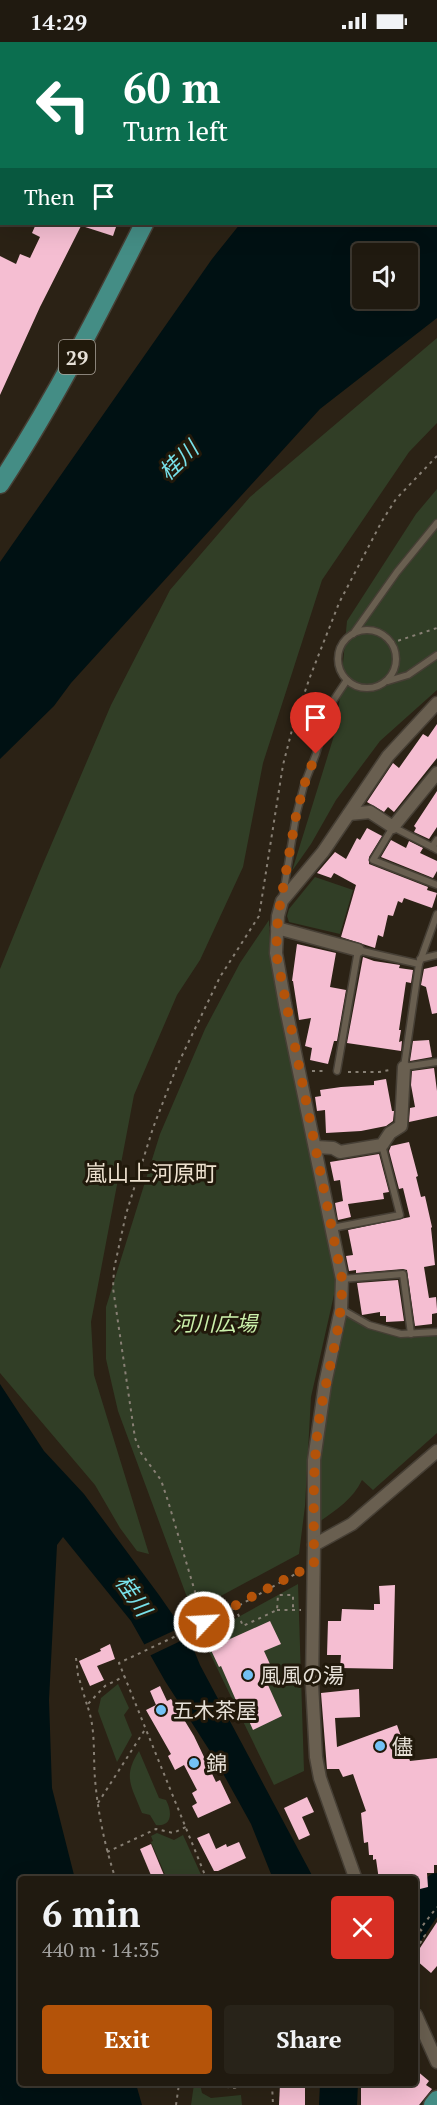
<!DOCTYPE html>
<html lang="en">
<head>
<meta charset="utf-8">
<style>
  body { margin:0; font-family:"PT Serif","Noto Sans JP",serif; background:#282319; color:#f1f3f6; height:100vh; display:flex; flex-direction:column; font-size:22px; white-space:nowrap }
  * { box-sizing:border-box; margin:0 }
  p { font-size:20px; color:#a2a19f }
  .icon { flex:none; width:33px; height:33px; fill:none; stroke:currentColor; stroke-width:2; stroke-linecap:round; stroke-linejoin:round }
  .map { position:relative; flex:1; overflow:hidden }
  .sheet { position:absolute; left:18px; top:1834px; width:400px; height:210px; display:flex; flex-direction:column; background:#201a10; border-radius:6px; box-shadow:0 6px 24px #0002,0 0 0 2px #3d3830 }
  .sheet>* { flex:none }
  .guide { position:absolute; left:0px; top:0px; width:438px; height:183px; box-shadow:0 6px 24px #0002,0 0 0 2px #3d3830; background:#0b6e4f; color:#fff; overflow:hidden }
  .controls { position:absolute; left:352px; top:201px; display:grid; gap:12px }
  .controls a { display:grid; place-items:center; width:66px; height:66px; border-radius:6px; background:#201a10; box-shadow:0 6px 24px #0002,0 0 0 2px #3d3830; font-size:30px }
  .pin { position:absolute; display:grid; place-items:center; width:51px; height:51px; color:#fff; margin:-62px -26px; border-radius:50% 50% 50% 0; rotate:-45deg; box-shadow:0 0 6px #0007 }
  .pin .icon { rotate:45deg }
  .me { position:absolute; width:66px; margin:-33px; rotate:65deg; stroke-linejoin:round; filter:drop-shadow(0 0 4px #0008) }
  .turn { display:flex; align-items:center; gap:21px; height:126px; padding:0 24px; font-size:27px }
  .turn .icon { width:78px; height:78px; stroke-width:2.5 }
  .turn b { display:block; font-size:42px; line-height:51px }
  .then { display:flex; align-items:center; height:57px; padding:0 24px; background:#0003; gap:12px; font-size:22px }
  .round { display:grid; place-items:center; flex:none; width:63px; height:63px; border-radius:6px; background:#282319 }
  .headline { display:flex; align-items:center; justify-content:space-between; height:102px; padding:0 24px }
  h1 { font-size:36px; font-weight:600; line-height:45px }
  .action { display:flex; gap:12px; margin-top:auto; padding:12px 24px }
  .action a { flex:1; height:69px; border-radius:6px; background:#b45309; color:#fff; font-size:24px; font-weight:600; line-height:69px; text-align:center }
  .action a+a { background:#282319; color:#f1f3f6 }
  .status { display:flex; justify-content:space-between; align-items:center; height:42px; padding:0 30px; background:#201a10; direction:ltr }
  .status svg { height:16px; fill:currentColor }
  .map>svg:first-child { display:block }
</style>
</head>
<body>
<div class="status"><b>14:29</b><svg viewBox="0 0 49 12"><path d="M0 12V9h3v3zM5 12V6h3v6zM10 12V3h3v9zM15 12V0h3v12zM26 1h20v11H26zM47 4h2v5h-2z"/></svg></div>
<div class="map">
<svg width="437" height="2063" viewBox="0 0 437 2063">
  <rect width="100%" height="100%" fill="#2b2215"/>
  <!-- green -->
  <g fill="#313e26">
    <path d="M437 296V381L409 410 322 538 263 721 243 825 200 918 177 953 134 1053 91 1280 94 1333 149 1512 137 1509 120 1486 95 1443 0 1331V927L40 829 111 663 170 548 250 455Z"/>
    <path d="M437 447V648L380 699 336 758 311 802 292 829 337 684 347 579 416 472Z"/>
    <path d="M315 835 353 848 340 892 289 880 287 874 289 867Z"/>
    <path d="M269 878 270 904 284 983 330 1205 336 1244 311 1355 305 1464 299 1512 217 1556 191 1566 118 1369 106 1317V1265L160 1092 205 987 240 921Z"/>
    <path d="M342 1272 367 1286 403 1296 437 1294V1391L373 1448 362 1438C353 1457 336 1468 319 1480L318 1423Z"/>
    <path d="M298 1542 304 1729 274 1743 202 1595Z"/>
    <path d="M118 1642 129 1666 124 1673 132 1693 117 1720 98 1669 101 1656Z"/>
    <path d="M139 1709 159 1756 166 1758C172 1769 173 1785 156 1783L150 1773 142 1771C132 1745 122 1735 139 1709Z"/>
    <path d="M157 1791 174 1798 183 1793 203 1837H167L151 1800 153 1799 151 1794Z"/>
    <path d="M194 2042H200L202 2051 211 2056 241 2053 242 2063H191Z"/>
  </g>
  <!-- water -->
  <g fill="#001113" fill-rule="evenodd">
    <path d="M437 94V276L320 367 71 641 54 664 0 717V520L212 217 240 182H436ZM363 212H408V256H363Z"/>
    <path d="M0 1342 44 1409 84 1452 159 1553 189 1596 200 1623 314 1837H273L251 1782 215 1717 165 1639 131 1579 63 1495 57 1503 49 1658 52 1746 75 1837 21 1838V2042H136L142 2063H0Z"/>
    <path d="M320 2042H358L357 2063H319Z"/>
  </g>
  <!-- pier -->
  <path fill="#2b2215" d="M184 1584 191 1594 147 1615 141 1604Z"/>
  <g fill="none" stroke-linecap="round" stroke-linejoin="round">
    <!-- stream -->
    <path stroke="#001113" stroke-width="4.5" d="M416 1902 437 1871"/>
    <!-- river -->
    <path stroke="#001113" stroke-width="26" d="M416 1876 437 1844"/>
  </g>
  <!-- building -->
  <g fill="#f5bed2">
    <path d="M36 182H82L40 265 0 353V214L16 222 20 212 30 216 40 195 32 191Z"/>
    <path d="M83 182H117L113 194 82 184Z"/>
    <path d="M437 682V716L394 770 388 765 384 770 367 760 393 721 399 726 423 692 428 695Z"/>
    <path d="M437 749V785L429 797 414 790 416 786 414 784Z"/>
    <path d="M367 786 382 794 369 815V822L428 845 427 848 437 851 432 866 404 856 402 861 398 859 393 874 388 873 383 895 378 893 375 906 341 895 356 843 334 831 331 836 317 831 335 810 346 817 357 796 360 798Z"/>
    <path d="M391 798 406 806 409 799 423 806 420 811 437 819V829L433 836 381 815Z"/>
    <path d="M297 902 336 911 330 945 346 948 337 999H334L328 1022 310 1018 312 1006 305 1004 311 976 299 978 293 939H292Z"/>
    <path d="M363 915 374 919 400 923 399 926 413 928 411 941 406 940 399 988H401L399 1000 402 999 401 1009 347 1001Z"/>
    <path d="M437 924V971L432 972 426 945 421 943 424 927Z"/>
    <path d="M429 998 432 1015 410 1019 413 999Z"/>
    <path d="M434 1026 437 1049V1074L409 1080 410 1066 415 1065 411 1043 412 1029Z"/>
    <path d="M386 1037 392 1069H394L393 1079 386 1084 361 1089 326 1091 325 1068 317 1069 315 1055 321 1054 320 1048 341 1045 374 1043V1039Z"/>
    <path d="M409 1100 418 1134 416 1135 421 1155 425 1154 432 1185 431 1186 435 1223 424 1225 429 1256 436 1255 437 1267V1271L432 1272V1282L415 1284 407 1228 403 1227 356 1231V1228L349 1229 346 1214 353 1213 348 1188 410 1175 403 1146 399 1147 389 1109 391 1104Z"/>
    <path d="M379 1112 389 1150 383 1151 384 1157 348 1162 351 1175 338 1178 335 1161 343 1159 340 1138 334 1139 330 1120Z"/>
    <path d="M398 1238 404 1279 386 1280V1274H380V1270L362 1273 357 1241Z"/>
    <path d="M395 1543 393 1627 340 1626 341 1613H327L328 1579H341L342 1567 374 1568V1562H380L379 1544Z"/>
    <path d="M270 1579 281 1602 264 1609 274 1631 268 1634 271 1642 268 1643 282 1674 253 1688 241 1661 238 1663 221 1624 219 1625 210 1606Z"/>
    <path d="M110 1602 115 1617 97 1624 104 1638 90 1644 79 1619 101 1609 100 1607Z"/>
    <path d="M160 1644 167 1659 171 1657 180 1671 194 1694 216 1740 220 1738 231 1761 198 1776 192 1764 197 1761 192 1751 197 1748 184 1723 175 1728 168 1714 171 1712 146 1668 156 1663 150 1649Z"/>
    <path d="M359 1647 360 1675 335 1676 337 1705 397 1683 410 1719 437 1716V1823H434V1831H427L428 1845 416 1848V1838H379L376 1817 373 1818V1813H369L368 1800 364 1801 361 1771 366 1769 353 1732 343 1735 339 1727H327L321 1651Z"/>
    <path d="M307 1755 314 1770 302 1775 310 1793 299 1798 284 1766Z"/>
    <path d="M209 1791 216 1807 226 1802 227 1805 239 1800 246 1816 218 1829H214L197 1796Z"/>
    <path d="M151 1802 166 1838H153L140 1807Z"/>
    <path d="M437 1880V1924L431 1931 416 1918V1912Z"/>
    <path d="M416 2028 429 2039 426 2043 432 2047 419 2063H361V2042H416Z"/>
    <path d="M280 2042H305V2063H279Z"/>
  </g>
  <g fill="none" stroke-linecap="round" stroke-linejoin="round">
    <defs>
      <g id="lane">
        <circle cx="367" cy="617" r="29"/>
        <path d="M353 592 397 530 437 481"/>
        <path d="M388 639 408 633 437 613"/>
        <path d="M437 798 432 805 437 808"/>
        <path d="M432 805 393 785 373 818 437 843"/>
        <path d="M283 853 296 774 304 743 316 712 331 662 347 638"/>
        <path d="M437 872 419 922 404 1025 437 1020"/>
        <path d="M420 917 437 913"/>
        <path d="M337 1029 358 908 419 922"/>
        <path d="M332 1186 400 1173 382 1103"/>
        <path d="M342 1237 403 1232 411 1292"/>
        <path d="M341 1267 369 1283 401 1292 437 1290"/>
      </g>
      <g id="street">
        <path d="M99 2 100 0"/>
        <path d="M349 772 370 770 393 785 437 731"/>
        <path d="M277 886 358 908"/>
        <path d="M316 1105 333 1106 340 1110 382 1103 390 1091 401 1084 404 1025"/>
        <path d="M314 1503V1418L325 1342 341 1267 342 1237 285 962 276 911 278 874 282 859 323 810 388 714 437 661"/>
        <path d="M356 1838 320 1736 316 1715 312 1642 314 1503 352 1482 437 1409"/>
        <path d="M416 1973 437 2020"/>
      </g>
      <g id="secondary">
        <path d="M40 2 41 0"/>
        <path d="M0 106 2 102"/>
      </g>
      <g id="primary">
        <path d="M237 2 238 0"/>
        <path d="M0 442C55 358 99 271 144 182"/>
        <path d="M433 2063 437 2058"/>
      </g>
    </defs>
    <!-- lane casing -->
    <use href="#lane" stroke="#463f35" stroke-width="9"/>
    <!-- street casing -->
    <use href="#street" stroke="#463f35" stroke-width="15"/>
    <!-- secondary casing -->
    <use href="#secondary" stroke="#463f35" stroke-width="21"/>
    <!-- primary casing -->
    <use href="#primary" stroke="#463f35" stroke-width="21"/>
    <!-- path -->
    <g stroke="#888075" stroke-width="2" stroke-dasharray="3 4.5" stroke-linecap="butt">
      <path d="M391 601 437 586"/>
      <path d="M312 1029H327"/>
      <path d="M348 1030H379L390 1028"/>
      <path d="M235 1565 243 1584 277 1568 278 1553H293V1568"/>
      <path d="M277 1568H301"/>
      <path d="M204 1580 168 1459 161 1438 141 1411 135 1396 113 1246 114 1227 126 1172 153 1086 177 1024 220 935 259 874 283 723 293 684 310 635 339 561 382 479 396 457 437 414"/>
      <path d="M76 1616 78 1633 87 1663"/>
      <path d="M98 1761 146 1686"/>
      <path d="M107 1810 156 1787 173 1791 186 1785"/>
      <path d="M116 1838C105 1805 98 1772 95 1737 93 1713 96 1686 87 1663L105 1644 125 1634"/>
      <path d="M207 1838 119 1621 231 1568 299 1530"/>
      <path d="M416 1908 425 1893 420 1887 437 1865"/>
      <path d="M211 2042 233 2046 255 2042"/>
      <path d="M272 2042 273 2063"/>
      <path d="M176 2063 179 2042"/>
    </g>
    <!-- lane -->
    <use href="#lane" stroke="#695f50" stroke-width="6"/>
    <!-- street -->
    <use href="#street" stroke="#695f50" stroke-width="12"/>
    <!-- secondary -->
    <use href="#secondary" stroke="#695f50" stroke-width="18"/>
    <!-- primary -->
    <use href="#primary" stroke="#448d85" stroke-width="18"/>
  </g>
  <g fill="none" stroke-linecap="round" stroke-linejoin="round">
    <!-- route -->
    <path stroke="#b45309" stroke-width="10" stroke-dasharray="0 18" d="M204 1580 314 1522C314 1474 312 1427 319 1379 326 1332 343 1285 342 1237L276 911 278 874 296 774 304 743 316 712"/>
  </g>
  <!-- markers -->
  <g fill="#73c1f5" stroke="#21190b" stroke-width="2">
    <circle cx="248" cy="1633" r="6"/>
    <circle cx="161" cy="1668" r="6"/>
    <circle cx="380" cy="1704" r="6"/>
    <circle cx="194" cy="1721" r="6"/>
  </g>
  <g text-anchor="middle" dominant-baseline="central" stroke-width="6" stroke-linejoin="round" paint-order="stroke">
    <!-- shield labels -->
    <rect fill="#21190b" stroke="#aba49a" stroke-width="1.5" x="59" y="298" width="36" height="34" rx="4.5"/>
    <g font-size="20" font-weight="bold" fill="#e6e0d7">
      <text x="77" y="315">29</text>
    </g>
    <!-- park labels -->
    <g font-size="21" font-style="italic" fill="#cbf0ab" stroke="#21190b">
      <text x="215" y="1281">河川広場</text>
    </g>
    <!-- poi labels -->
    <g font-size="21" fill="#e6e0d7" stroke="#21190b" text-anchor="start">
      <text x="260" y="1633">風風の湯</text>
      <text x="173" y="1668">五木茶屋</text>
      <text x="392" y="1704">儘</text>
      <text x="206" y="1721">錦</text>
    </g>
    <!-- water labels -->
    <g font-size="22" font-style="italic" fill="#78e1ea" stroke="#21190b">
      <text transform="translate(178 418) rotate(-44)">桂川</text>
      <text transform="translate(134 1553) rotate(55)">桂川</text>
    </g>
    <!-- neighbourhood labels -->
    <g font-size="22" fill="#ede1cf" stroke="#21190b">
      <text x="151" y="1130">嵐山上河原町</text>
    </g>
  </g>
</svg>
<div class="controls">
<a><svg class="icon" aria-label="sound" viewBox="0 0 24 24"><path d="M4 9h4l5-4v14l-5-4H4zM17 9q2 3 0 6"/></svg></a>
</div>
<div class="pin" style="left:316px;top:712px;background:#d93025"><svg class="icon" aria-label="arrive" viewBox="0 0 24 24"><path d="M6 21V4h12l-3 4 3 4H6"/></svg></div>
<svg class="me" style="left:204px;top:1580px" viewBox="-20 -20 40 40"><circle r="17" fill="#b45309" stroke="#fff" stroke-width="3"/><path d="M0-11L8 9 0 5-8 9z" fill="#fff"/></svg>
<div class="guide">
<div class="turn"><svg class="icon" aria-label="left" viewBox="0 0 24 24"><path d="M17 20v-9H6M10 6l-5 5 5 5"/></svg><div><b>60 m</b>Turn left</div></div>
<div class="then">Then<svg class="icon" aria-label="arrive" viewBox="0 0 24 24"><path d="M6 21V4h12l-3 4 3 4H6"/></svg></div>
</div>
<section class="sheet">
<div class="headline"><div><h1>6 min</h1><p>440 m · 14:35</p></div><a class="round" style="background:#d93025;color:#fff"><svg class="icon" aria-label="close" viewBox="0 0 24 24"><path d="M6 6l12 12M18 6L6 18"/></svg></a></div>
<div class="action"><a>Exit</a><a>Share</a></div>
</section>
</div>
</body>
</html>
